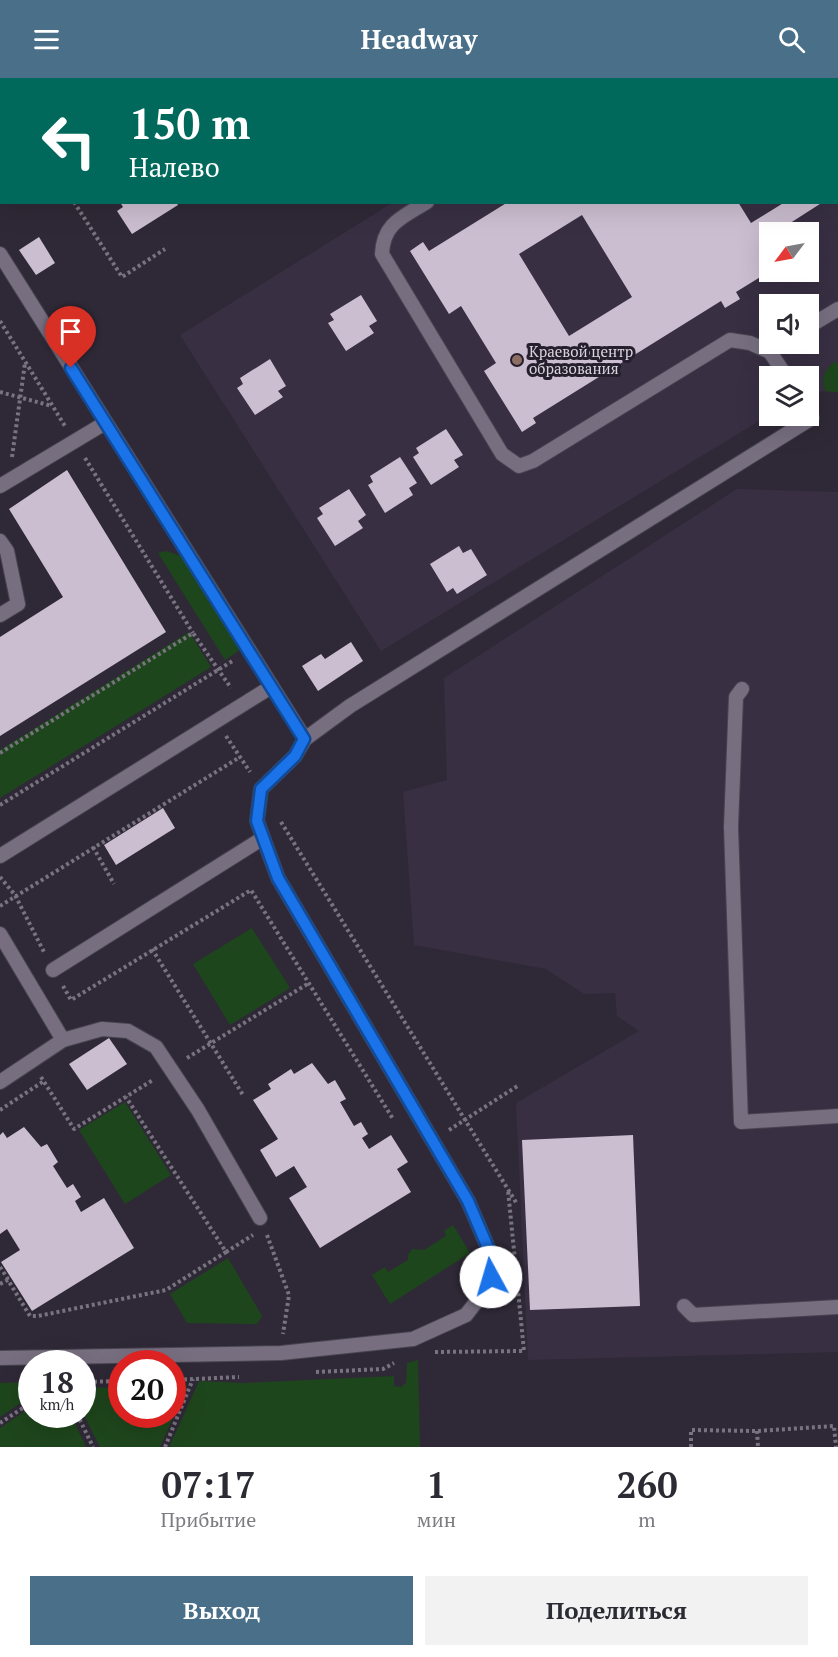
<!DOCTYPE html>
<html lang="ru">
<head>
<meta charset="utf-8">
<style>
  body { margin:0; font-family:"PT Serif",serif; background:#f2f2f3; color:#2b2b33; height:100vh; display:flex; flex-direction:column; font-size:22px; white-space:nowrap }
  * { box-sizing:border-box; margin:0 }
  p { font-size:20px; color:#7c7c81 }
  .icon { flex:none; width:33px; height:33px; fill:none; stroke:currentColor; stroke-width:2; stroke-linecap:round; stroke-linejoin:round }
  .map { position:relative; height:1369px; overflow:hidden }
  .side { display:flex; flex-direction:column; background:#fff; flex:1 }
  .side>* { flex:none }
  .banner { position:absolute; left:0px; top:0px; width:838px; height:126px; box-shadow:0 6px 24px #0002; background:#00695c; color:#fff; overflow:hidden }
  .needle { width:39px; rotate:238deg }
  .buttons { position:absolute; left:759px; top:144px; display:grid; gap:12px }
  .buttons a { display:grid; place-items:center; width:60px; height:60px; border-radius:0px; background:#fff; box-shadow:0 6px 24px #0002; font-size:30px }
  .speed { position:absolute; left:18px; top:1272px; display:flex; gap:12px; font-size:30px; font-weight:700; text-align:center }
  .speed>* { display:grid; place-content:center; width:78px; height:78px; border-radius:50%; background:#fff; box-shadow:0 6px 24px #0002; line-height:1 }
  .speed small { font-size:15px; font-weight:400 }
  .speed .limit { border:9px solid #d22; background:#fff; color:#111 }
  .pin { position:absolute; display:grid; place-items:center; width:51px; height:51px; color:#fff; margin:-62px -26px; border-radius:50% 50% 50% 0; rotate:-45deg; box-shadow:0 0 6px #0007 }
  .pin .icon { rotate:45deg }
  .me { position:absolute; width:66px; margin:-33px; rotate:354deg; stroke-linejoin:round; filter:drop-shadow(0 0 4px #0008) }
  .turn { display:flex; align-items:center; gap:21px; height:126px; padding:0 30px; font-size:27px }
  .turn .icon { width:78px; height:78px; stroke-width:2.5 }
  .turn b { display:block; font-size:42px; line-height:51px }
  .eta { display:flex; justify-content:space-evenly; align-items:center; height:102px; text-align:center }
  .eta b { font-size:36px; font-weight:700; line-height:42px }
  .cta { display:flex; gap:12px; margin-top:auto; padding:12px 30px }
  .cta a { flex:1; height:69px; border-radius:0px; background:#496f89; color:#fff; font-size:24px; font-weight:700; line-height:69px; text-align:center }
  .cta a+a { background:#f2f2f3; color:#2b2b33 }
  header { display:flex; justify-content:space-between; align-items:center; height:78px; padding:0 30px; background:#496f89; color:#fff; font-size:27px; font-weight:700 }
  .map>svg:first-child { display:block }
</style>
</head>
<body>
<header><svg class="icon" aria-label="menu" viewBox="0 0 24 24"><path d="M4 6h16M4 12h16M4 18h16"/></svg>Headway<svg class="icon" aria-label="search" viewBox="0 0 24 24"><circle cx="10" cy="10" r="6"/><path d="M15 15l6 6"/></svg></header>
<div class="map">
<svg width="838" height="1369" viewBox="0 0 838 1369">
  <rect width="100%" height="100%" fill="#2f2937"/>
  <!-- built -->
  <g fill="#382f43" fill-rule="evenodd">
    <path d="M591 0H838V314L809 313 808 298H770L769 337 381 573 180 257 392 125 837 124V2L589 1ZM770 154H808V194H770ZM770 226H808V266H770Z"/>
    <path d="M737 411 838 414V1274L528 1282 516 1025 639 953 617 938 615 915 584 916 546 891 414 867 403 714 447 702 444 600Z"/>
  </g>
  <!-- green -->
  <g fill="#1e461c">
    <path d="M835 283 838 288V314L825 313C820 300 825 291 835 283Z"/>
    <path d="M166 473 181 478 241 571 225 582 158 475Z"/>
    <path d="M189 554 211 589 0 720V672Z"/>
    <path d="M252 850 290 910 230 947 193 886Z"/>
    <path d="M125 1024 171 1097 125 1126 79 1052Z"/>
    <path d="M453 1147 470 1175 390 1226 372 1197 385 1189 388 1194 408 1182V1177L412 1171 424 1172 446 1158 444 1153Z"/>
    <path d="M228 1180 262 1238 257 1246H252L187 1245 170 1216Z"/>
    <path d="M418 1282 420 1369H169L199 1303 244 1305 394 1298V1308L401 1309 406 1305 407 1285Z"/>
    <path d="M32 1304 31 1318 0 1339V1305Z"/>
    <path d="M173 1308H187L160 1369H100L83 1336V1310L121 1309 122 1336H172Z"/>
    <path d="M31 1329 32 1336 71 1337 86 1369H0V1350Z"/>
  </g>
  <!-- building -->
  <g fill="#cbbed0" fill-rule="evenodd">
    <path d="M120 124H176L178 127 132 156 117 133 123 129Z"/>
    <path d="M508 124H738L751 145 785 124H823L784 149 787 154H770V193L736 214 740 221 725 230 721 223 533 340 536 345 522 354 484 293 496 285 461 228 449 236 410 173 423 164 429 173ZM582 137 632 219 569 258 519 176Z"/>
    <path d="M39 159 55 185 36 197 19 172Z"/>
    <path d="M361 217 377 243 369 248 374 255 346 273 328 245 334 242 330 236Z"/>
    <path d="M270 281 286 308 278 313 283 319 255 337 237 310 243 306 240 300Z"/>
    <path d="M446 351 463 377 454 382 459 389 431 407 413 379 419 375 416 370Z"/>
    <path d="M400 379 417 405 409 410 413 417 385 435 368 407 373 404 370 398Z"/>
    <path d="M67 392 166 554 0 658V559L63 519 9 431Z"/>
    <path d="M349 411 366 437 358 443 363 450 335 468 317 440 323 436 319 430Z"/>
    <path d="M459 468 463 475 471 471 487 497 457 516 453 510 447 514 430 486Z"/>
    <path d="M351 564 363 583 318 613 302 588 321 576 325 581Z"/>
    <path d="M163 730 175 750 116 787 104 767Z"/>
    <path d="M109 960 127 986 87 1012 69 986Z"/>
    <path d="M312 985 328 1006 335 1002 346 1021 340 1024 354 1048 361 1044 368 1056 362 1060 369 1071 391 1057 408 1084 397 1091 411 1114 320 1170 289 1120 307 1109 294 1088 276 1099 260 1072 278 1061 253 1022 271 1011 268 1006 291 991 294 996Z"/>
    <path d="M24 1049 41 1069 47 1066 58 1084 53 1088 67 1110 73 1106 81 1119 75 1123 81 1134 104 1120 134 1170 32 1233 1 1184 20 1172 7 1151 0 1156V1057L3 1054 7 1060Z"/>
    <path d="M633 1057 640 1228 530 1232 522 1062Z"/>
  </g>
  <g fill="none" stroke-linecap="round" stroke-linejoin="round">
    <defs>
      <g id="lane">
        <path d="M234 2 236 0"/>
        <path d="M630 2 633 0"/>
        <path d="M427 124C403 139 383 145 382 176L502 376 519 388 533 383 730 262 750 265 770 274"/>
        <path d="M0 176 305 661 295 678 261 711 257 743 278 800 468 1123 492 1179 491 1199 483 1215 466 1237 413 1261 281 1275 0 1280"/>
        <path d="M808 249 838 231"/>
        <path d="M783 266 770 274 786 298"/>
        <path d="M0 408 105 345"/>
        <path d="M0 463 7 473 18 526 0 537"/>
        <path d="M742 611 736 619 731 749 741 1044 838 1038"/>
        <path d="M305 661 350 628 812 340 808 335"/>
        <path d="M0 778 271 609"/>
        <path d="M0 856 63 962"/>
        <path d="M53 892 263 760"/>
        <path d="M0 1004 63 962 102 951 128 953 156 969 198 1032 260 1140"/>
        <path d="M684 1228 693 1237 838 1229"/>
      </g>
    </defs>
    <!-- lane casing -->
    <use href="#lane" stroke="#494450" stroke-width="16"/>
    <!-- path -->
    <g stroke="#78737f" stroke-width="4" stroke-dasharray="3 3" stroke-linecap="butt">
      <path d="M0 9 2 11"/>
      <path d="M74 124 122 199 165 171"/>
      <path d="M0 243 65 348"/>
      <path d="M0 314 52 328"/>
      <path d="M12 379 25 285"/>
      <path d="M85 380 193 555"/>
      <path d="M226 658 250 694"/>
      <path d="M0 675 193 555 231 610"/>
      <path d="M0 727 234 582"/>
      <path d="M281 744 517 1126"/>
      <path d="M93 769 114 806"/>
      <path d="M0 799 15 817 45 876"/>
      <path d="M0 828 240 679"/>
      <path d="M152 871 243 1017"/>
      <path d="M63 908 71 922 251 812 393 1041"/>
      <path d="M187 980 309 905"/>
      <path d="M41 999 74 1051 153 1002"/>
      <path d="M0 1032 44 1003"/>
      <path d="M449 1052 519 1007"/>
      <path d="M267 1157 289 1217 283 1256"/>
      <path d="M226 1174 253 1157"/>
      <path d="M0 1189 8 1201"/>
      <path d="M0 1206 8 1202 30 1238H38L166 1212 226 1174 126 1019"/>
      <path d="M435 1274 524 1273 508 1112"/>
      <path d="M316 1294 383 1291 394 1285"/>
      <path d="M172 1302 239 1299"/>
      <path d="M82 1304 122 1303"/>
      <path d="M77 1336 93 1369"/>
      <path d="M0 1345 32 1324"/>
      <path d="M757 1353 758 1369"/>
      <path d="M165 1369 193 1301"/>
      <path d="M691 1369V1352L757 1353 834 1348 836 1369"/>
    </g>
    <!-- lane -->
    <use href="#lane" stroke="#776f80" stroke-width="14"/>
  </g>
  <g fill="none" stroke-linecap="round" stroke-linejoin="round">
    <defs>
      <path id="route" d="M71 290 304 661 295 678 261 711 257 743 278 800 468 1123 492 1179 491 1199"/>
    </defs>
    <!-- route casing -->
    <use href="#route" stroke="#114b97" stroke-width="15"/>
    <!-- route -->
    <use href="#route" stroke="#1a73e8" stroke-width="10"/>
  </g>
  <!-- markers -->
  <circle fill="#8d6e63" stroke="#251f2d" stroke-width="2" cx="517" cy="282" r="6"/>
  <g text-anchor="middle" dominant-baseline="central" stroke-width="6" stroke-linejoin="round" paint-order="stroke">
    <!-- poi labels -->
    <g font-size="15" fill="#d9d4de" stroke="#251f2d" text-anchor="start">
      <text x="529" y="273">Краевой центр<tspan x="529" dy="17">образования</tspan></text>
    </g>
  </g>
</svg>
<div class="buttons">
<a><svg class="needle" viewBox="-14 -14 28 28"><path d="M0-13l5 13h-10z" fill="#e53935"/><path d="M0 13l5-13h-10z" fill="#7c7c81"/></svg></a>
<a><svg class="icon" aria-label="sound" viewBox="0 0 24 24"><path d="M4 9h4l5-4v14l-5-4H4zM17 9q2 3 0 6"/></svg></a>
<a><svg class="icon" aria-label="layers" viewBox="0 0 24 24"><path d="M12 4l9 5-9 5-9-5zM3 14l9 5 9-5"/></svg></a>
</div>
<div class="speed"><div>18<small>km/h</small></div><div class="limit">20</div></div>
<div class="pin" style="left:71px;top:290px;background:#d93025"><svg class="icon" aria-label="arrive" viewBox="0 0 24 24"><path d="M6 21V4h12l-3 4 3 4H6"/></svg></div>
<svg class="me" style="left:491px;top:1199px" viewBox="-20 -20 40 40"><circle r="19" fill="#fff"/><path d="M0-13L10 11 0 6-10 11z" fill="#1a73e8"/></svg>
<div class="banner">
<div class="turn"><svg class="icon" aria-label="left" viewBox="0 0 24 24"><path d="M17 20v-9H6M10 6l-5 5 5 5"/></svg><div><b>150 m</b>Налево</div></div>
</div>
</div>
<section class="side">
<div class="eta">
<div><b>07:17</b><p>Прибытие</p></div>
<div><b>1</b><p>мин</p></div>
<div><b>260</b><p>m</p></div>
</div>
<div class="cta"><a>Выход</a><a>Поделиться</a></div>
</section>
</body>
</html>
